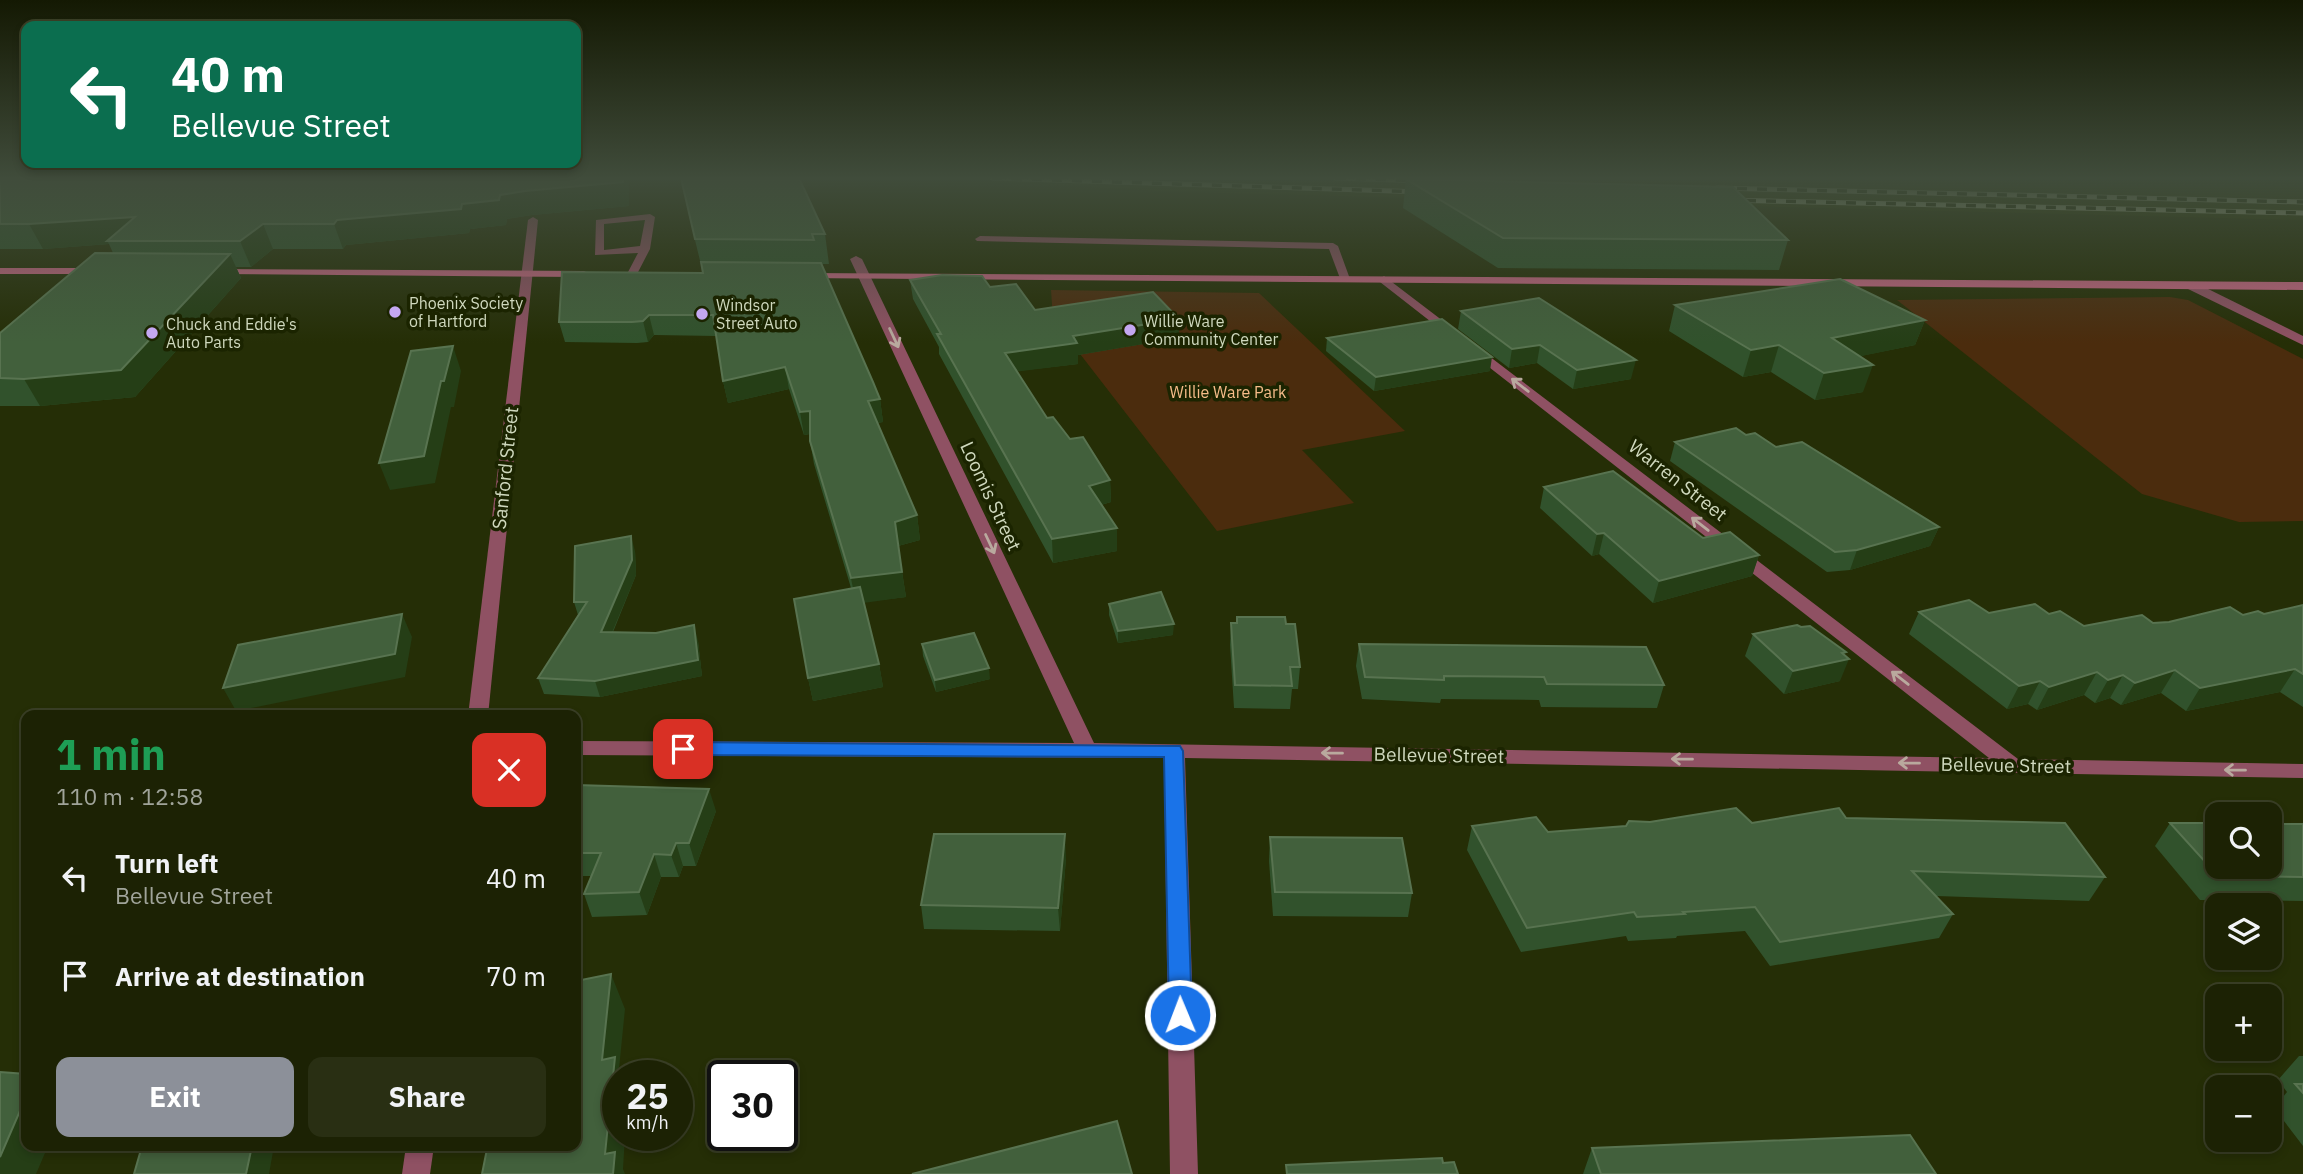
<!DOCTYPE html>
<html lang="en">
<head>
<meta charset="utf-8">
<style>
  body { margin:0; font-family:"IBM Plex Sans",sans-serif; background:#292f13; color:#f1f3f6; height:100vh; display:flex; flex-direction:column; font-size:26px; white-space:nowrap }
  * { box-sizing:border-box; margin:0 }
  p { font-size:23px; color:#a0a49a }
  .icon { flex:none; width:38px; height:38px; fill:none; stroke:currentColor; stroke-width:2; stroke-linecap:round; stroke-linejoin:round }
  .map { position:relative; flex:1; overflow:hidden }
  .side { position:absolute; left:21px; top:710px; width:560px; height:441px; display:flex; flex-direction:column; background:#1c2204; border-radius:14px; box-shadow:0 4px 10px #0003,0 0 0 2px #3a3f26 }
  .side>* { flex:none }
  .banner { position:absolute; left:21px; top:21px; width:560px; height:147px; border-radius:14px; box-shadow:0 4px 10px #0003,0 0 0 2px #3a3f26; background:#0b6e4f; color:#fff; overflow:hidden }
  .buttons { position:absolute; left:2205px; top:802px; display:grid; gap:14px }
  .buttons a { display:grid; place-items:center; width:77px; height:77px; border-radius:14px; background:#1c2204; box-shadow:0 4px 10px #0003,0 0 0 2px #3a3f26; font-size:35px }
  .speed { position:absolute; left:602px; top:1060px; display:flex; gap:14px; font-size:35px; font-weight:700; text-align:center }
  .speed>* { display:grid; place-content:center; width:91px; height:91px; border-radius:50%; background:#1c2204; box-shadow:0 4px 10px #0003,0 0 0 2px #3a3f26; line-height:1 }
  .speed small { font-size:18px; font-weight:400 }
  .speed .limit { border:4px solid #111; border-radius:10px; background:#fff; color:#111 }
  .pin { position:absolute; display:grid; place-items:center; width:60px; height:60px; color:#fff; margin:-30px; border-radius:14px; box-shadow:0 4px 10px #0006 }
  .me { position:absolute; width:77px; margin:-38px; rotate:359deg; stroke-linejoin:round; filter:drop-shadow(0 0 5px #0008) }
  .turn { display:flex; align-items:center; gap:24px; height:147px; padding:0 35px; font-size:32px }
  .turn .icon { width:91px; height:91px; stroke-width:2.5 }
  .turn b { display:block; font-size:49px; line-height:60px }
  .round { display:grid; place-items:center; flex:none; width:74px; height:74px; border-radius:14px; background:#292f13 }
  .summary { display:flex; align-items:center; justify-content:space-between; height:119px; padding:0 35px }
  h1 { font-size:42px; font-weight:800; line-height:52px; color:#1e9e55 }
  .action { display:flex; gap:14px; margin-top:auto; padding:14px 35px }
  .action a { flex:1; height:80px; border-radius:14px; background:#8c9099; color:#fff; font-size:28px; font-weight:800; line-height:80px; text-align:center }
  .action a+a { background:#292f13; color:#f1f3f6 }
  ul { padding:0; list-style:none }
  li { display:flex; align-items:center; gap:21px; height:98px; padding:0 35px }
  li div { flex:1 }
  li b { display:block; font-size:26px }
  li em { font-style:normal }
  .map>svg:first-child { display:block }
</style>
</head>
<body>
<div class="map">
<svg width="2303" height="1174" viewBox="0 0 2303 1174">
  <rect width="100%" height="100%" fill="#252e06"/>
  <!-- built -->
  <path fill="#2b3606" d="M933 178H2303V220L1178 192Z"/>
  <!-- green -->
  <g fill="#4b2c0d">
    <path d="M1051 290 1259 293 1405 431 1302 450 1354 503 1217 531 1053 319Z"/>
    <path d="M2170 297 2188 300 2303 359V521L2239 522 2142 494 1897 300Z"/>
  </g>
  <g fill="none" stroke-linecap="round" stroke-linejoin="round">
    <!-- lane -->
    <g fill="#8f5163" fill-rule="evenodd">
      <path d="M650 214 655 217 650 249 636 276 627 274 638 253 595 255 596 220ZM645 220 640 246 604 250V224Z"/>
      <path d="M980 236 1333 243 1338 246 1350 279 1341 281 1329 249 977 241 975 239Z"/>
    </g>
    <!-- street -->
    <g fill="#8f5163" fill-rule="evenodd">
      <path d="M533 217 538 220 488 716H468L528 220Z"/>
      <path d="M856 256 862 259 1094 743 1989 758 1380 282 1378 280 1384 276 2018 759 2303 764V778L1185 758 1198 1174H1170L1164 758 576 755V741L1074 743 850 259Z"/>
      <path d="M2186 282H2194L2303 336V345L2186 288Z"/>
      <path d="M406 1146H434L430 1174H402Z"/>
    </g>
    <!-- secondary -->
    <g fill="#c76583" fill-rule="evenodd">
      <path d="M0 268H94L100 271 94 274H0Z"/>
      <path d="M217 269 584 271 590 274 584 277 213 274V270Z"/>
      <path d="M805 273 2303 282V290L801 278 799 276Z"/>
    </g>
    <defs>
      <g id="rail">
        <path d="M992 178 1425 192"/>
        <path d="M1336 178 1427 181"/>
        <path d="M1717 188 2303 202"/>
        <path d="M1726 200 2303 213"/>
      </g>
    </defs>
    <!-- rail casing -->
    <use href="#rail" stroke="#9da687" stroke-width="5"/>
    <!-- rail -->
    <use href="#rail" stroke="#1b2400" stroke-width="3.5" stroke-dasharray="10" stroke-linecap="butt"/>
  </g>
  <!-- wall -->
  <g fill="#31522c">
    <path d="M0 178H629V206L532 215 507 219 506 225 470 229 469 233 346 245 343 249H273L251 267H236L241 278 135 397 40 406H0V333L113 253 109 244 43 249H0Z"/>
    <path d="M680 178H799L825 234 829 264H822L880 399 883 422 877 423 917 515 920 540 898 546 906 597 864 602 879 664 883 687 813 701 808 678 851 588 814 464 810 441V434L804 435 789 389 728 403 723 381 716 336 654 335 648 342 637 343 565 342 559 322 703 273Z"/>
    <path d="M1406 179 1788 240 1779 270 1498 268 1403 208Z"/>
    <path d="M910 280 990 287 1035 310 1179 319V338L1078 355V364L1017 371 1047 418 1070 439 1110 480 1111 502 1101 505 1117 528V551L1053 563 939 354V347L913 299Z"/>
    <path d="M1675 305 1925 320 1915 345 1860 356 1863 392 1815 400 1771 372 1743 377 1669 331Z"/>
    <path d="M1461 311 1631 379 1573 389 1537 363 1509 368 1458 329Z"/>
    <path d="M1327 338 1490 371 1374 391 1326 351Z"/>
    <path d="M1746 435 1776 447 1939 527 1930 546 1850 570 1827 572 1670 461 1675 442Z"/>
    <path d="M1544 487 1703 538 1759 555 1752 576 1653 603 1599 554 1592 556 1540 508Z"/>
    <path d="M635 551 636 575 613 632 698 641 702 676 600 697 544 694 538 678 578 615 574 602Z"/>
    <path d="M1109 604 1173 635 1118 643 1109 615Z"/>
    <path d="M2303 605V707L2280 692 2186 711 2161 693 2121 705 2110 698 2095 703 2084 695 2037 710 2028 704 2007 709 1909 634 1919 612 2049 614 2084 626 2169 622 2243 615 2264 614Z"/>
    <path d="M1237 617 1286 624 1300 667 1298 689H1292L1290 709 1234 708 1230 645 1231 623H1236Z"/>
    <path d="M1753 634 1840 681 1784 694 1745 656Z"/>
    <path d="M922 644 990 679 936 692 923 656Z"/>
    <path d="M1359 644 1664 685 1657 708 1541 707 1539 700 1441 699 1440 703 1362 699 1356 666Z"/>
    <path d="M576 785 716 811 696 866H683L679 877H661L647 915 592 917 584 894 591 876H576Z"/>
    <path d="M1846 818 2105 877 2089 901 1936 896 1953 914 1939 938 1770 966 1745 931 1677 936 1676 938 1628 941 1626 936 1521 952 1467 850 1472 826 1548 832Z"/>
    <path d="M2170 823 2303 824V901L2200 900 2155 846Z"/>
    <path d="M1270 837 1412 893 1408 917 1273 916 1269 861Z"/>
    <path d="M1066 858 1060 931 924 929 921 905Z"/>
    <path d="M2299 1056H2303V1146L2274 1108 2287 1092 2278 1080Z"/>
    <path d="M1592 1148 1936 1174H1583Z"/>
  </g>
  <!-- shaded-wall -->
  <g fill="#253e16">
    <path d="M623 178H629V206L532 215 507 219 506 225 470 229 469 233 346 245 343 249 334 224 337 220 500 195Z"/>
    <path d="M135 217 107 241 109 244 43 249 29 224Z"/>
    <path d="M263 224 273 249 251 267 240 241Z"/>
    <path d="M230 254 241 278 135 397 40 406 24 379Z"/>
    <path d="M649 315 654 335 648 342 643 321Z"/>
    <path d="M1179 319V338L1078 355V364L1007 373 1005 353 1073 336Z"/>
    <path d="M1925 320 1915 345 1823 364 1832 338Z"/>
    <path d="M1540 345 1537 363 1509 368 1512 349Z"/>
    <path d="M1779 345 1771 372 1743 377 1751 350Z"/>
    <path d="M453 346 461 371 454 407H451L435 483 390 490 379 463 441 381Z"/>
    <path d="M1492 357 1490 371 1374 391 1376 377Z"/>
    <path d="M1636 360 1631 379 1573 389 1577 370Z"/>
    <path d="M1873 365 1863 392 1815 400 1824 373Z"/>
    <path d="M785 367 789 389 728 403 723 381Z"/>
    <path d="M880 399 883 422 871 424 868 401Z"/>
    <path d="M810 411 814 433 804 435 800 412Z"/>
    <path d="M1110 480 1111 502 1090 508 1089 486Z"/>
    <path d="M917 515 920 540 898 546 895 522Z"/>
    <path d="M1939 527 1930 546 1850 570 1857 550Z"/>
    <path d="M1117 528V551L1053 563 1052 539Z"/>
    <path d="M1604 533 1599 554 1592 556 1597 534Z"/>
    <path d="M631 536 635 551 636 575 606 647 601 632Z"/>
    <path d="M1759 555 1752 576 1653 603 1659 581Z"/>
    <path d="M902 572 906 597 856 604 851 578Z"/>
    <path d="M402 614 412 637 405 677 236 711 223 688Z"/>
    <path d="M1174 624 1173 635 1118 643V631Z"/>
    <path d="M694 625 698 641 702 676 600 697 595 681Z"/>
    <path d="M1846 652 1843 660 1849 659 1840 681 1784 694 1793 671Z"/>
    <path d="M879 664 883 687 813 701 808 678Z"/>
    <path d="M989 668 990 679 936 692 935 680Z"/>
    <path d="M2295 669 2280 692 2186 711 2200 688Z"/>
    <path d="M2175 670 2161 693 2121 705 2135 683Z"/>
    <path d="M2097 672 2084 695 2037 710 2049 687Z"/>
    <path d="M2123 675 2110 698 2095 703 2108 680Z"/>
    <path d="M2040 681 2028 704 2007 709 2019 686Z"/>
    <path d="M709 789 716 811 696 866 689 843Z"/>
    <path d="M1065 834 1066 858 1060 931 1058 908Z"/>
    <path d="M676 843 683 866 679 877 671 855Z"/>
    <path d="M654 854 661 877 647 915 639 892Z"/>
    <path d="M611 974 625 1009 619 1069 622 1076H618V1136H625L623 1169 625 1174H613L605 1154 602 1060Z"/>
    <path d="M26 1097V1146H48L36 1174H0V1157Z"/>
    <path d="M252 1146H274L269 1174H246Z"/>
  </g>
  <!-- building -->
  <g fill="#42603c" stroke="#587350" stroke-width="2">
    <path d="M0 178H623V182L525 191 500 195 499 200 462 204 461 209 337 220 334 224H263L240 241H107L135 217 29 224H0Z"/>
    <path d="M681 178H799L825 234H812L814 240 695 239Z"/>
    <path d="M1406 179 1733 187 1788 240 1503 238Z"/>
    <path d="M95 253 230 254 121 370 24 379 0 378V333Z"/>
    <path d="M701 262 821 263 873 382 880 399 868 401 917 515 895 522 902 572 851 578 810 441V411L800 412 785 367 723 381 713 315H649L643 321 632 322H559L562 272 703 273Z"/>
    <path d="M942 275 982 276 990 287 1016 284 1035 310 1153 292 1179 319 1073 336 1077 343 1005 353 1047 418 1053 417 1070 439 1083 437 1110 480 1089 486 1117 528 1052 539 937 334H941L910 280Z"/>
    <path d="M1840 279 1925 320 1832 338 1873 365 1824 373 1779 345 1751 350 1675 305Z"/>
    <path d="M1539 298 1636 360 1577 370 1540 345 1512 349 1461 311Z"/>
    <path d="M1442 319 1492 357 1376 377 1327 338Z"/>
    <path d="M453 346 444 381H441L424 456 379 463 411 351Z"/>
    <path d="M1736 428 1746 435 1755 433 1776 447 1802 442 1939 527 1857 550 1835 552 1675 442Z"/>
    <path d="M1613 471 1703 538 1730 532 1759 555 1659 581 1604 533 1597 534 1544 487Z"/>
    <path d="M631 536 632 560 601 632 656 633 694 625 698 660 595 681 538 678 587 602H574L575 546Z"/>
    <path d="M860 587 879 664 808 678 794 599Z"/>
    <path d="M1161 592 1174 624 1118 631 1109 604Z"/>
    <path d="M1969 600 1989 613 2035 604 2049 614 2060 611 2084 626 2142 615 2153 623 2169 622 2230 607 2243 615 2258 611 2264 614 2303 605V674L2295 669 2200 688 2175 670 2135 683 2123 675 2108 680 2097 672 2049 687 2040 681 2019 686 1919 612Z"/>
    <path d="M402 614 395 654 223 688 238 645Z"/>
    <path d="M1237 617H1285L1286 624H1295L1300 667H1290L1292 686 1235 685 1231 623H1237Z"/>
    <path d="M1797 625 1801 627 1810 626 1846 652 1842 653 1849 659 1793 671 1753 634Z"/>
    <path d="M974 633 989 668 935 680 922 644Z"/>
    <path d="M1359 644 1646 647 1664 685 1547 684 1544 677 1444 676V680L1365 677Z"/>
    <path d="M576 785 709 789 689 843H676L671 855 654 854 639 892 584 894 601 853H576Z"/>
    <path d="M1736 808 1752 823 1839 808 1846 818 2065 823 2105 877 1912 871 1953 914 1780 942 1755 907 1683 912 1685 914 1637 917 1634 912 1527 928 1472 826 1536 817 1548 832 1626 826 1629 821 1650 822Z"/>
    <path d="M2170 823H2217V866H2270V824H2303V877L2218 876Z"/>
    <path d="M934 834H1065L1058 908 921 905Z"/>
    <path d="M1270 837 1402 838 1412 893 1275 892Z"/>
    <path d="M611 974 602 1060 615 1057 605 1154 615 1152 613 1174H482L487 1149H483V1146H576V981Z"/>
    <path d="M0 1072 26 1074V1097L0 1157Z"/>
    <path d="M2295 1084H2303V1093Z"/>
    <path d="M1117 1121 1132 1174H912Z"/>
    <path d="M1910 1135 1936 1174H1601L1592 1148Z"/>
    <path d="M142 1146H252L246 1174H134Z"/>
    <path d="M1442 1158 1443 1163 1454 1162 1458 1174H1287L1286 1165Z"/>
  </g>
  <!-- one-way arrows -->
  <defs><path id="oneway-shaft" d="M-6 0H5M1.5-3L5.5 0L1.5 3" fill="none" stroke-width="1.6" stroke-linecap="round" stroke-linejoin="round" transform="scale(1.75)"/></defs>
  <g stroke="#b9a99e">
    <use href="#oneway-shaft" transform="translate(894 338) rotate(65)"/>
    <use href="#oneway-shaft" transform="translate(1520 385) rotate(-142)"/>
    <use href="#oneway-shaft" transform="translate(1700 524) rotate(-142)"/>
    <use href="#oneway-shaft" transform="translate(990 544) rotate(65)"/>
    <use href="#oneway-shaft" transform="translate(1900 678) rotate(-142)"/>
    <use href="#oneway-shaft" transform="translate(1332 753) rotate(-179)"/>
    <use href="#oneway-shaft" transform="translate(1682 759) rotate(-179)"/>
    <use href="#oneway-shaft" transform="translate(1909 763) rotate(-179)"/>
    <use href="#oneway-shaft" transform="translate(2235 770) rotate(-179)"/>
  </g>
  <!-- sky -->
  <linearGradient id="sky" x2="0" y2="1"><stop stop-color="#141903"/><stop offset="0.52" stop-color="#404c3b"/><stop offset="1" stop-color="#404c3b" stop-opacity="0"/></linearGradient>
  <rect width="2303" height="343" fill="url(#sky)"/>
  <!-- route -->
  <path fill="#1a73e8" stroke="#114b97" stroke-width="2" d="M683 742 1180 746 1183 751 1192 1015 1188 1022 1180 1025 1172 1022 1169 1015 1164 757 683 755 674 749Z"/>
  <!-- markers -->
  <g fill="#c4a7f1" stroke="#1b2400" stroke-width="2.5">
    <circle cx="395" cy="312" r="7"/>
    <circle cx="702" cy="314" r="7"/>
    <circle cx="1130" cy="330" r="7"/>
    <circle cx="152" cy="333" r="7"/>
  </g>
  <g text-anchor="middle" dominant-baseline="central" stroke-width="7" stroke-linejoin="round" paint-order="stroke">
    <!-- far-poi labels -->
    <g font-size="16" fill="#cfd8bd" stroke="#1b2400" text-anchor="start">
      <text x="409" y="303">Phoenix Society<tspan x="409" dy="18">of Hartford</tspan></text>
      <text x="716" y="305">Windsor<tspan x="716" dy="18">Street Auto</tspan></text>
      <text x="1144" y="321">Willie Ware<tspan x="1144" dy="18">Community Center</tspan></text>
      <text x="166" y="324">Chuck and Eddie's<tspan x="166" dy="18">Auto Parts</tspan></text>
    </g>
    <!-- far-park labels -->
    <g font-size="16" fill="#f6bc89" stroke="#1b2400">
      <text x="1228" y="392">Willie Ware Park</text>
    </g>
    <!-- street labels -->
    <g font-size="19" fill="#cfd8bd" stroke="#1b2400">
      <text transform="translate(505 468) rotate(-84)">Sanford Street</text>
      <text transform="translate(1678 480) rotate(38)">Warren Street</text>
      <text transform="translate(991 496) rotate(65)">Loomis Street</text>
      <text transform="translate(1439 755) rotate(1)">Bellevue Street</text>
      <text transform="translate(2006 765) rotate(1)">Bellevue Street</text>
    </g>
  </g>
</svg>
<div class="buttons">
<a><svg class="icon" aria-label="search" viewBox="0 0 24 24"><circle cx="10" cy="10" r="6"/><path d="M15 15l6 6"/></svg></a>
<a><svg class="icon" aria-label="layers" viewBox="0 0 24 24"><path d="M12 4l9 5-9 5-9-5zM3 14l9 5 9-5"/></svg></a>
<a>+</a>
<a>−</a>
</div>
<div class="speed"><div>25<small>km/h</small></div><div class="limit">30</div></div>
<div class="pin" style="left:683px;top:749px;background:#d93025"><svg class="icon" aria-label="arrive" viewBox="0 0 24 24"><path d="M6 21V4h12l-3 4 3 4H6"/></svg></div>
<svg class="me" style="left:1180px;top:1015px" viewBox="-20 -20 40 40"><circle r="17" fill="#1a73e8" stroke="#fff" stroke-width="3"/><path d="M0-11L8 9 0 5-8 9z" fill="#fff"/></svg>
<div class="banner">
<div class="turn"><svg class="icon" aria-label="left" viewBox="0 0 24 24"><path d="M17 20v-9H6M10 6l-5 5 5 5"/></svg><div><b>40 m</b>Bellevue Street</div></div>
</div>
<section class="side">
<div class="summary"><div><h1>1 min</h1><p>110 m · 12:58</p></div><a class="round" style="background:#d93025;color:#fff"><svg class="icon" aria-label="close" viewBox="0 0 24 24"><path d="M6 6l12 12M18 6L6 18"/></svg></a></div>
<ul>
<li><svg class="icon" aria-label="left" viewBox="0 0 24 24"><path d="M17 20v-9H6M10 6l-5 5 5 5"/></svg><div><b>Turn left</b><p>Bellevue Street</p></div><em>40 m</em></li>
<li><svg class="icon" aria-label="arrive" viewBox="0 0 24 24"><path d="M6 21V4h12l-3 4 3 4H6"/></svg><div><b>Arrive at destination</b></div><em>70 m</em></li>
</ul>
<div class="action"><a>Exit</a><a>Share</a></div>
</section>
</div>
</body>
</html>
